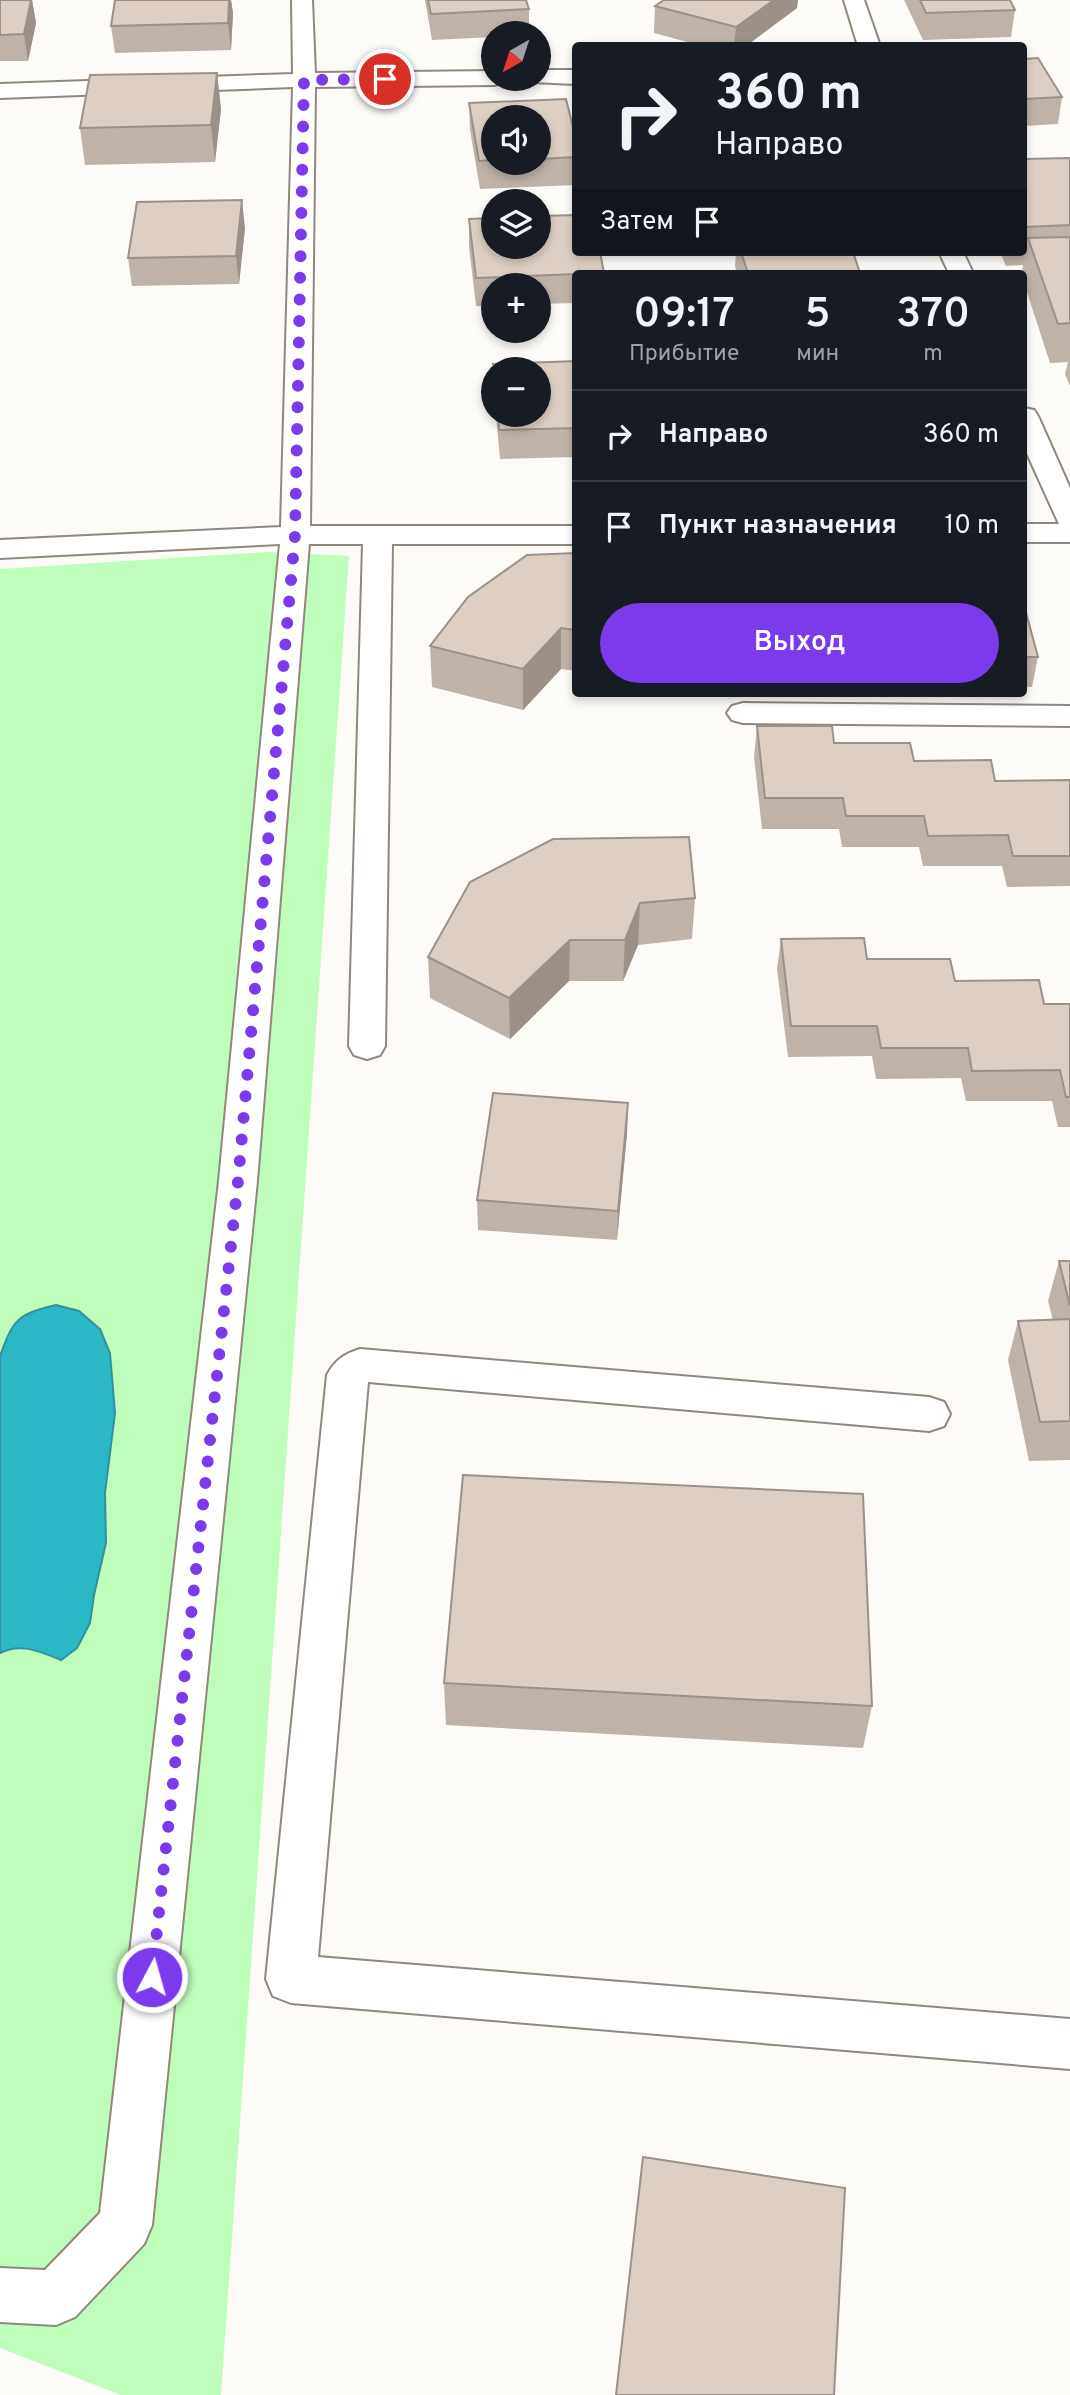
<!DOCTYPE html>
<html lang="ru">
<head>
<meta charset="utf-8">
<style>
  body { margin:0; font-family:Overpass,sans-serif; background:#242831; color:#f1f3f6; height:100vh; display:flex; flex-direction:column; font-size:26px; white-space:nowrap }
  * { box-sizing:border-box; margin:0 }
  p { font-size:23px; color:#9ea1a6 }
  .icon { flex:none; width:38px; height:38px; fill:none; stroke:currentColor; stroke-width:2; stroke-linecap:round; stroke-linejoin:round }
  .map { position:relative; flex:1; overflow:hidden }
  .panel { position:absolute; left:572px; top:270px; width:455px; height:427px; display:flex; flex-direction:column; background:#171b24; border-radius:7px; box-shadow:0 4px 10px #0003 }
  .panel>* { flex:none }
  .hud { position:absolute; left:572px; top:42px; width:455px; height:214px; border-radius:7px; box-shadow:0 4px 10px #0003; background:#171b24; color:#f1f3f6; overflow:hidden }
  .needle { width:46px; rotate:219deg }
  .controls { position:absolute; left:481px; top:21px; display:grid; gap:14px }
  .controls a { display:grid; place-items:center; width:70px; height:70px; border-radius:50%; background:#171b24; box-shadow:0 4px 10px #0003; font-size:35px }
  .pin { position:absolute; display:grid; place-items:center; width:60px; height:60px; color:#fff; margin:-30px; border:4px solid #fff; border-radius:50%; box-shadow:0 2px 7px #0007 }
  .me { position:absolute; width:77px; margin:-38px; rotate:6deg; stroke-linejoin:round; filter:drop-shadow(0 0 5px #0008) }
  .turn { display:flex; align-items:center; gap:24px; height:147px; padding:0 28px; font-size:32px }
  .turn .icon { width:91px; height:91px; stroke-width:2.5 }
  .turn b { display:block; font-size:49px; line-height:60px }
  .then { display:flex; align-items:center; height:66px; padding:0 28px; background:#0003; gap:14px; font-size:26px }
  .eta { display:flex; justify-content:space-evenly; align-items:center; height:119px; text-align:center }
  .eta b { font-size:42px; font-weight:600; line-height:49px }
  .button { display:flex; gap:14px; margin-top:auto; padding:14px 28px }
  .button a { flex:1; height:80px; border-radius:42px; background:#7c3aed; color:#fff; font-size:28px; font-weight:600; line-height:80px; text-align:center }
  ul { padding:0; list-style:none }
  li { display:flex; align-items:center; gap:21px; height:91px; padding:0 28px; border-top:2px solid #363941 }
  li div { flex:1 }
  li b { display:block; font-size:26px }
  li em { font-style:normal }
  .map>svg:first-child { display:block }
</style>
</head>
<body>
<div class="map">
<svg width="1070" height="2395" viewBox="0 0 1070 2395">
  <rect width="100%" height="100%" fill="#fdfbf8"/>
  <!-- green -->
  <path fill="#bffeba" d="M267 552 349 556 221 2395H121L0 2348V569Z"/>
  <!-- water -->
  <path fill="#2bb7c5" stroke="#31929a" stroke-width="2" d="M56 1305 79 1311 100 1329 110 1353 115 1413 105 1493 106 1543 94 1595 90 1623 77 1648 61 1660C41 1652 21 1642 0 1653V1356C13 1320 17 1314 56 1305Z"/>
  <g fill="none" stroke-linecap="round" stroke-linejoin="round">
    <defs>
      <g id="street">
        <path d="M292 0H312L315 73 494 71V79H505L502 83 494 85 315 87 310 526H576V544H392L385 1046 380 1055 367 1059 354 1055 349 1046 363 544H309L257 1181 152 2225 144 2244 75 2317 56 2325 0 2322V2268L45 2270 100 2213 219 1181 280 544 0 558V540L281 527 293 87 0 98V84L293 74Z"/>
        <path d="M844 0H864L880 46H858Z"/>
        <path d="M539 70H576V84L531 82 529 79H539Z"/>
        <path d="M939 252H963L973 273H949Z"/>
        <path d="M1024 408 1034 410 1038 416 1070 488V542H1024V524H1059L1024 447Z"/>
        <path d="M743 703 1070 706V726L743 723 732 720 727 713 732 706Z"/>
        <path d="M360 1349 929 1397 944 1402 950 1414 944 1426 929 1431 368 1382 318 1957 1070 2019V2069L291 2003 273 1996 266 1979 327 1375C335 1360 344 1354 360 1349Z"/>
      </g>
    </defs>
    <!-- street casing -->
    <use href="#street" stroke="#91887b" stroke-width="4"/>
    <!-- street -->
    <use href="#street" fill="#fff" fill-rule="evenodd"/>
  </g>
  <!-- wall -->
  <g fill="#beb2a9" fill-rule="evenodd">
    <path d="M0 0H32L36 23 28 61H0Z"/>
    <path d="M115 0H231L233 13 231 50 115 53 111 26Z"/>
    <path d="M425 0H526L529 9V33H494V37L432 40Z"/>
    <path d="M664 0H798L797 8 746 46H702L654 33 655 6Z"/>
    <path d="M904 0H1010L1015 10 1011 37 923 40Z"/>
    <path d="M1024 59 1062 97 1058 124 1024 126Z"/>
    <path d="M217 73 221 109 215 162 85 165 80 128Z"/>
    <path d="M566 99 576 139V185L480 189 470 130 469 103ZM494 117H539V163H494Z"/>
    <path d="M1070 158V386L1065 374 1068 362 1050 363 1024 283V273H1022L1023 265 1006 266 1000 252H1024V159Z"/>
    <path d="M469 219 576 273V303L539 304V285H494V306H476L469 247Z"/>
    <path d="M245 228 239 284 132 286 128 258Z"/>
    <path d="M736 252H853L860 273H737L735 266Z"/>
    <path d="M576 361V457L500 459 496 415H539L494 369V383L493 364Z"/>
    <path d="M576 553V671L561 669 523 710 432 687 430 646Z"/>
    <path d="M1024 605 1038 657 1032 687H1024Z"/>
    <path d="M757 726 914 761 995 781 1070 780V886L1007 887 1002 866H923L919 847H842L839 829H762L754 757Z"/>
    <path d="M553 839 695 898 692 939 638 945 623 981H569L510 1039 430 998 428 957Z"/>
    <path d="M781 939 955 981 1044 1004H1070V1127H1058L1052 1101H966L961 1078 876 1079 872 1056 788 1057 777 969Z"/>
    <path d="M628 1103 627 1133 617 1240 478 1230 477 1200Z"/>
    <path d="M1059 1261H1070V1460L1029 1461 1008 1360 1018 1321 1053 1320 1048 1301Z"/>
    <path d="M444 1683 872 1706 863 1748 446 1725Z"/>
  </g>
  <!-- shaded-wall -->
  <g fill="#9b9189">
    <path d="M31 0H32L36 23 28 61 24 34Z"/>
    <path d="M229 0H231L233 13 231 50 228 23Z"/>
    <path d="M774 0H798L797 8 746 46H734L736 27Z"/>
    <path d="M217 73 221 109 215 162 211 125Z"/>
    <path d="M242 200 245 228 239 284 236 256Z"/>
    <path d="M561 628V669L523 710V669Z"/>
    <path d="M640 903 638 945 623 981 625 940Z"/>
    <path d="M570 940 569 981 510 1039 509 998Z"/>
    <path d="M628 1103 627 1133 617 1240 618 1211Z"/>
  </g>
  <!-- building -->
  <g fill="#ddcfc4" stroke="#9b9189" stroke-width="2">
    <path d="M0 0H31L24 34 0 35Z"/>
    <path d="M115 0H229L228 23 111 26Z"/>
    <path d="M428 0H526L529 9 431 14Z"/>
    <path d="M664 0H774L736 27 655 6Z"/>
    <path d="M920 0H1010L1015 10 926 13Z"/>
    <path d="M1038 58 1062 97 1024 99V59Z"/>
    <path d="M217 73 211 125 80 128 90 75Z"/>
    <path d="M566 99 576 139V157L539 159V117H494V160L479 161 469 103Z"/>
    <path d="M1070 158V225L1024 227V159Z"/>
    <path d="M242 200 236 256 128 258 137 202Z"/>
    <path d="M576 215V252H600L604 273H576V274L476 278 469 219 494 218V247H539V216Z"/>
    <path d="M1070 237V323L1058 324 1028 238Z"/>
    <path d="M741 252H853L860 273H748Z"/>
    <path d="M576 361V428L499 430 498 415H539V369H494L493 364Z"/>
    <path d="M576 553V630L561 628 523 669 430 646 468 597 527 555Z"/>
    <path d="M1024 605 1038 657H1024Z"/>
    <path d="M757 726H832L834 743H910L914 761 991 760 995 781 1070 780V856H1013L1008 835 928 836 924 816H846L843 798H765Z"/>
    <path d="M689 837 695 898 640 903 625 940H570L509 998 428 957 470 882 553 839Z"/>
    <path d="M864 938 867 959H950L955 981 1039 980 1044 1004H1070V1097H1066L1060 1070 972 1071 968 1048H881L877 1026H791L781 939Z"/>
    <path d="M493 1093 628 1103 618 1211 477 1200Z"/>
    <path d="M1059 1261H1070V1306Z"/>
    <path d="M1070 1319V1421L1040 1422 1018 1321Z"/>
    <path d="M463 1475 863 1494 872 1706 444 1683Z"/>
    <path d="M643 2157 845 2188 834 2395H616Z"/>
  </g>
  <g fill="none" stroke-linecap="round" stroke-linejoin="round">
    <!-- route -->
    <path stroke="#7c3aed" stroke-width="12" stroke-dasharray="0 21.6" d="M152 1977 238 1181 295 535 304 80 385 79"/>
  </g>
</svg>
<div class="controls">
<a><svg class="needle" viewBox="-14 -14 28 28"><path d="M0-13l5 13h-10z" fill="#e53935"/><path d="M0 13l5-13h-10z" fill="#9ea1a6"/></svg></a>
<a><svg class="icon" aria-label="sound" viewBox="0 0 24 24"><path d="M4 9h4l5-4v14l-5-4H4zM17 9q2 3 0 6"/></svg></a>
<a><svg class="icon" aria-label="layers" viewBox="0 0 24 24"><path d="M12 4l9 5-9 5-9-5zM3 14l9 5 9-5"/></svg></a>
<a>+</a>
<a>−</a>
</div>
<div class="pin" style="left:385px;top:79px;background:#d93025"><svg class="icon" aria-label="arrive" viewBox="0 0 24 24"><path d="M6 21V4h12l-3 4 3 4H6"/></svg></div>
<svg class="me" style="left:152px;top:1977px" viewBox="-20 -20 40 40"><circle r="17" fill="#7c3aed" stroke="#fff" stroke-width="3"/><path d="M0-11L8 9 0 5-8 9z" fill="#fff"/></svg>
<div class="hud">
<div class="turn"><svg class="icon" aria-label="right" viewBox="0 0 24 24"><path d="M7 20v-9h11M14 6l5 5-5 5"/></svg><div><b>360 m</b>Направо</div></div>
<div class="then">Затем<svg class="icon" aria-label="arrive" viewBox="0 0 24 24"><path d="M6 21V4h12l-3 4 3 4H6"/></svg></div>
</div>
<section class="panel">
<div class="eta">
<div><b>09:17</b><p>Прибытие</p></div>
<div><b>5</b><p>мин</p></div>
<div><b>370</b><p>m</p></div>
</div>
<ul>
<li><svg class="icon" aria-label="right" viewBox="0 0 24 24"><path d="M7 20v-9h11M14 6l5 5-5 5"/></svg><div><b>Направо</b></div><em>360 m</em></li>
<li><svg class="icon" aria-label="arrive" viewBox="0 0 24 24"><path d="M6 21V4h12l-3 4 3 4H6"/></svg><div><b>Пункт назначения</b></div><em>10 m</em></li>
</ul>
<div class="button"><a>Выход</a></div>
</section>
</div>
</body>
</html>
